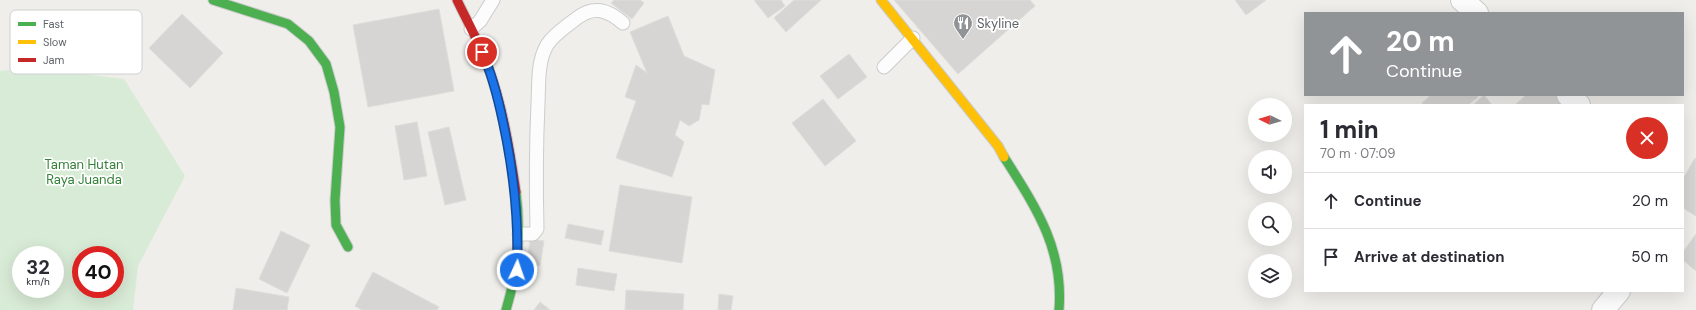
<!DOCTYPE html>
<html lang="en">
<head>
<meta charset="utf-8">
<style>
  body { margin:0; font-family:"DM Sans",sans-serif; background:#f7f7f7; color:#2b2b33; height:100vh; display:flex; flex-direction:column; font-size:15px; white-space:nowrap }
  * { box-sizing:border-box; margin:0 }
  p { font-size:13px; color:#7c7c81 }
  .icon { flex:none; width:22px; height:22px; fill:none; stroke:currentColor; stroke-width:2; stroke-linecap:round; stroke-linejoin:round }
  .map { position:relative; flex:1; overflow:hidden }
  .details { position:absolute; left:1304px; top:104px; width:380px; height:188px; display:flex; flex-direction:column; background:#fff; border-radius:0px; box-shadow:0 4px 16px #0002 }
  .details>* { flex:none }
  .top-card { position:absolute; left:1304px; top:12px; width:380px; height:84px; border-radius:0px; box-shadow:0 4px 16px #0002; background:#919496; color:#fff; overflow:hidden }
  .needle { width:26px; rotate:275deg }
  .tools { position:absolute; left:1248px; top:98px; display:grid; gap:8px }
  .tools a { display:grid; place-items:center; width:44px; height:44px; border-radius:50%; background:#fff; box-shadow:0 4px 16px #0002; font-size:20px }
  .speed { position:absolute; left:12px; top:246px; display:flex; gap:8px; font-size:20px; font-weight:700; text-align:center }
  .speed>* { display:grid; place-content:center; width:52px; height:52px; border-radius:50%; background:#fff; box-shadow:0 4px 16px #0002; line-height:1 }
  .speed small { font-size:10px; font-weight:400 }
  .speed .limit { border:6px solid #d22; background:#fff; color:#111 }
  .pin { position:absolute; display:grid; place-items:center; width:34px; height:34px; color:#fff; margin:-17px; border:2px solid #fff; border-radius:50%; box-shadow:0 1px 4px #0007 }
  .me { position:absolute; width:44px; margin:-22px; rotate:3deg; stroke-linejoin:round; filter:drop-shadow(0 0 3px #0008) }
  .turn { display:flex; align-items:center; gap:14px; height:84px; padding:0 16px; font-size:18px }
  .turn .icon { width:52px; height:52px; stroke-width:2.5 }
  .turn b { display:block; font-size:28px; line-height:34px }
  .round { display:grid; place-items:center; flex:none; width:42px; height:42px; border-radius:21px; background:#f7f7f7 }
  .overview { display:flex; align-items:center; justify-content:space-between; height:68px; padding:0 16px }
  h1 { font-size:24px; font-weight:800; line-height:30px }
  ul { padding:0; list-style:none }
  li { display:flex; align-items:center; gap:12px; height:56px; padding:0 16px; border-top:1px solid #e1e1e2 }
  li div { flex:1 }
  li b { display:block; font-size:15px }
  li em { font-style:normal }
  .map>svg:first-child { display:block }
</style>
</head>
<body>
<div class="map">
<svg width="1696" height="310" viewBox="0 0 1696 310">
  <rect width="100%" height="100%" fill="#efeeea"/>
  <!-- green -->
  <path fill="#d8ebd6" fill-rule="evenodd" d="M35 68 124 79 185 176 138 266 133 310H0V71ZM21 255H55V289H21ZM81 255H115V289H81Z"/>
  <!-- building -->
  <g fill="#d6d5d3" stroke="#deddd9">
    <path d="M614 0H640L644 3 632 19 611 3Z"/>
    <path d="M754 0H781L785 6 768 18Z"/>
    <path d="M794 0H821L786 32 774 18Z"/>
    <path d="M894 0H1030L1035 6 958 74Z"/>
    <path d="M1235 0H1266L1246 15Z"/>
    <path d="M439 9 454 91 368 107 353 25Z"/>
    <path d="M182 14 223 53 190 88 149 48Z"/>
    <path d="M668 16 684 56 715 70 709 105 702 104 699 120 689 126 680 120 675 135 684 142 672 177 616 158 636 101 625 97 636 65 647 73 630 32Z"/>
    <path d="M849 54 867 77 838 99 820 76Z"/>
    <path d="M1431 95H1476L1478 97 1468 105H1424L1422 103Z"/>
    <path d="M1484 95 1492 105H1473Z"/>
    <path d="M1526 95H1555L1564 105H1515Z"/>
    <path d="M823 99 856 141 825 166 792 123Z"/>
    <path d="M417 122 427 176 404 180 395 126Z"/>
    <path d="M449 127 466 200 445 205 428 132Z"/>
    <path d="M1695 158 1696 159V216L1683 208V179Z"/>
    <path d="M620 185 692 197 682 263 609 251Z"/>
    <path d="M568 224 604 231 601 245 565 238Z"/>
    <path d="M281 231 310 245 287 293 259 279Z"/>
    <path d="M1696 234V271L1683 260V252Z"/>
    <path d="M530 239 544 241 540 266 527 265Z"/>
    <path d="M578 268 617 274 614 291 576 285Z"/>
    <path d="M373 272 439 307 437 310H362L355 306Z"/>
    <path d="M236 288 289 297 287 310H233Z"/>
    <path d="M626 290 684 294 683 310H625Z"/>
    <path d="M719 294 733 296 731 310H718Z"/>
    <path d="M540 302 550 310H534Z"/>
  </g>
  <g fill="none" stroke-linecap="round" stroke-linejoin="round">
    <defs>
      <g id="lane">
        <path d="M471 29 480 21 493 0"/>
        <path d="M884 67 913 38"/>
        <path d="M519 234H533L537 229C536 188 536 146 538 104 539 85 537 62 547 45 554 34 567 26 577 18 594 5 608 10 623 23"/>
      </g>
      <g id="street">
        <path d="M1462 0 1477 13"/>
        <path d="M1568 95 1579 105"/>
        <path d="M1603 310 1619 291"/>
      </g>
      <g id="fast">
        <path d="M213 0 288 24 309 41 326 64 334 92 340 127 335 200 336 225 348 247"/>
        <path d="M1004 157C1035 206 1064 248 1059 310"/>
        <path d="M506 310C518 271 521 232 516 192"/>
      </g>
      <path id="slow" d="M881 0 998 146 1004 157"/>
      <path id="jam" d="M457 0C467 21 479 42 487 64 502 102 510 151 516 192"/>
    </defs>
    <!-- lane casing -->
    <use href="#lane" stroke="#cbcccc" stroke-width="15"/>
    <!-- street casing -->
    <use href="#street" stroke="#cbcccc" stroke-width="24"/>
    <!-- fast casing -->
    <use href="#fast" stroke="#cacacb" stroke-width="11"/>
    <!-- slow casing -->
    <use href="#slow" stroke="#cacacb" stroke-width="11"/>
    <!-- jam casing -->
    <use href="#jam" stroke="#cacacb" stroke-width="11"/>
    <!-- lane -->
    <use href="#lane" stroke="#fdfcfc" stroke-width="13"/>
    <!-- street -->
    <use href="#street" stroke="#fdfcfc" stroke-width="22"/>
    <!-- fast -->
    <use href="#fast" stroke="#4caf50" stroke-width="9"/>
    <!-- slow -->
    <use href="#slow" stroke="#ffc107" stroke-width="9"/>
    <!-- jam -->
    <use href="#jam" stroke="#c62828" stroke-width="9"/>
  </g>
  <g fill="none" stroke-linecap="round" stroke-linejoin="round">
    <defs>
      <path id="route" d="M482 52C492 74 498 98 503 122 514 173 519 219 517 270"/>
    </defs>
    <!-- route casing -->
    <use href="#route" stroke="#114b97" stroke-width="10"/>
    <!-- route -->
    <use href="#route" stroke="#1a73e8" stroke-width="7"/>
  </g>
  <!-- icons -->
  <defs>
    <symbol id="restaurant-pin" viewBox="-11 -11 22 30"><path d="M0 17L-7.5 6A9.5 9.5 0 1 1 7.5 6Z" fill="#919496" stroke="#fff"/><path d="M-5-6h1v4h1v-4h1v4h1v-4h1v5L-1.5 .5V6h-2V.5L-5-1ZM5-6V6H3V1.5H1.5Q1.5-4 5-6Z" fill="#fff"/></symbol>
  </defs>
  <g fill-rule="evenodd">
    <use href="#restaurant-pin" x="952" y="12" width="22" height="30"/>
  </g>
  <g text-anchor="middle" dominant-baseline="central" stroke-width="3.5" stroke-linejoin="round" paint-order="stroke">
    <!-- poi labels -->
    <g font-size="13" fill="#5f6368" stroke="#fff" text-anchor="start">
      <text x="977" y="23">Skyline</text>
    </g>
    <!-- park labels -->
    <g font-size="13" fill="#348238" stroke="#fff">
      <text x="84" y="164">Taman Hutan<tspan x="84" dy="15">Raya Juanda</tspan></text>
    </g>
  </g>
  <!-- legend -->
  <rect x="10" y="10" width="132" height="64" rx="6" fill="#fff" stroke="#cfd0d2" stroke-width="1"/>
  <rect x="18" y="22" width="18" height="4" fill="#4caf50"/>
  <rect x="18" y="40" width="18" height="4" fill="#ffc107"/>
  <rect x="18" y="58" width="18" height="4" fill="#c62828"/>
  <g font-size="11" fill="#5f6368">
    <text x="43" y="28">Fast</text>
    <text x="43" y="46">Slow</text>
    <text x="43" y="64">Jam</text>
  </g>
</svg>
<div class="tools">
<a><svg class="needle" viewBox="-14 -14 28 28"><path d="M0-13l5 13h-10z" fill="#e53935"/><path d="M0 13l5-13h-10z" fill="#7c7c81"/></svg></a>
<a><svg class="icon" aria-label="sound" viewBox="0 0 24 24"><path d="M4 9h4l5-4v14l-5-4H4zM17 9q2 3 0 6"/></svg></a>
<a><svg class="icon" aria-label="search" viewBox="0 0 24 24"><circle cx="10" cy="10" r="6"/><path d="M15 15l6 6"/></svg></a>
<a><svg class="icon" aria-label="layers" viewBox="0 0 24 24"><path d="M12 4l9 5-9 5-9-5zM3 14l9 5 9-5"/></svg></a>
</div>
<div class="speed"><div>32<small>km/h</small></div><div class="limit">40</div></div>
<div class="pin" style="left:482px;top:52px;background:#d93025"><svg class="icon" aria-label="arrive" viewBox="0 0 24 24"><path d="M6 21V4h12l-3 4 3 4H6"/></svg></div>
<svg class="me" style="left:517px;top:270px" viewBox="-20 -20 40 40"><circle r="17" fill="#1a73e8" stroke="#fff" stroke-width="3"/><path d="M0-11L8 9 0 5-8 9z" fill="#fff"/></svg>
<div class="top-card">
<div class="turn"><svg class="icon" aria-label="ahead" viewBox="0 0 24 24"><path d="M12 20V5M6 11l6-6 6 6"/></svg><div><b>20 m</b>Continue</div></div>
</div>
<section class="details">
<div class="overview"><div><h1>1 min</h1><p>70 m · 07:09</p></div><a class="round" style="background:#d93025;color:#fff"><svg class="icon" aria-label="close" viewBox="0 0 24 24"><path d="M6 6l12 12M18 6L6 18"/></svg></a></div>
<ul>
<li><svg class="icon" aria-label="ahead" viewBox="0 0 24 24"><path d="M12 20V5M6 11l6-6 6 6"/></svg><div><b>Continue</b></div><em>20 m</em></li>
<li><svg class="icon" aria-label="arrive" viewBox="0 0 24 24"><path d="M6 21V4h12l-3 4 3 4H6"/></svg><div><b>Arrive at destination</b></div><em>50 m</em></li>
</ul>
</section>
</div>
</body>
</html>
